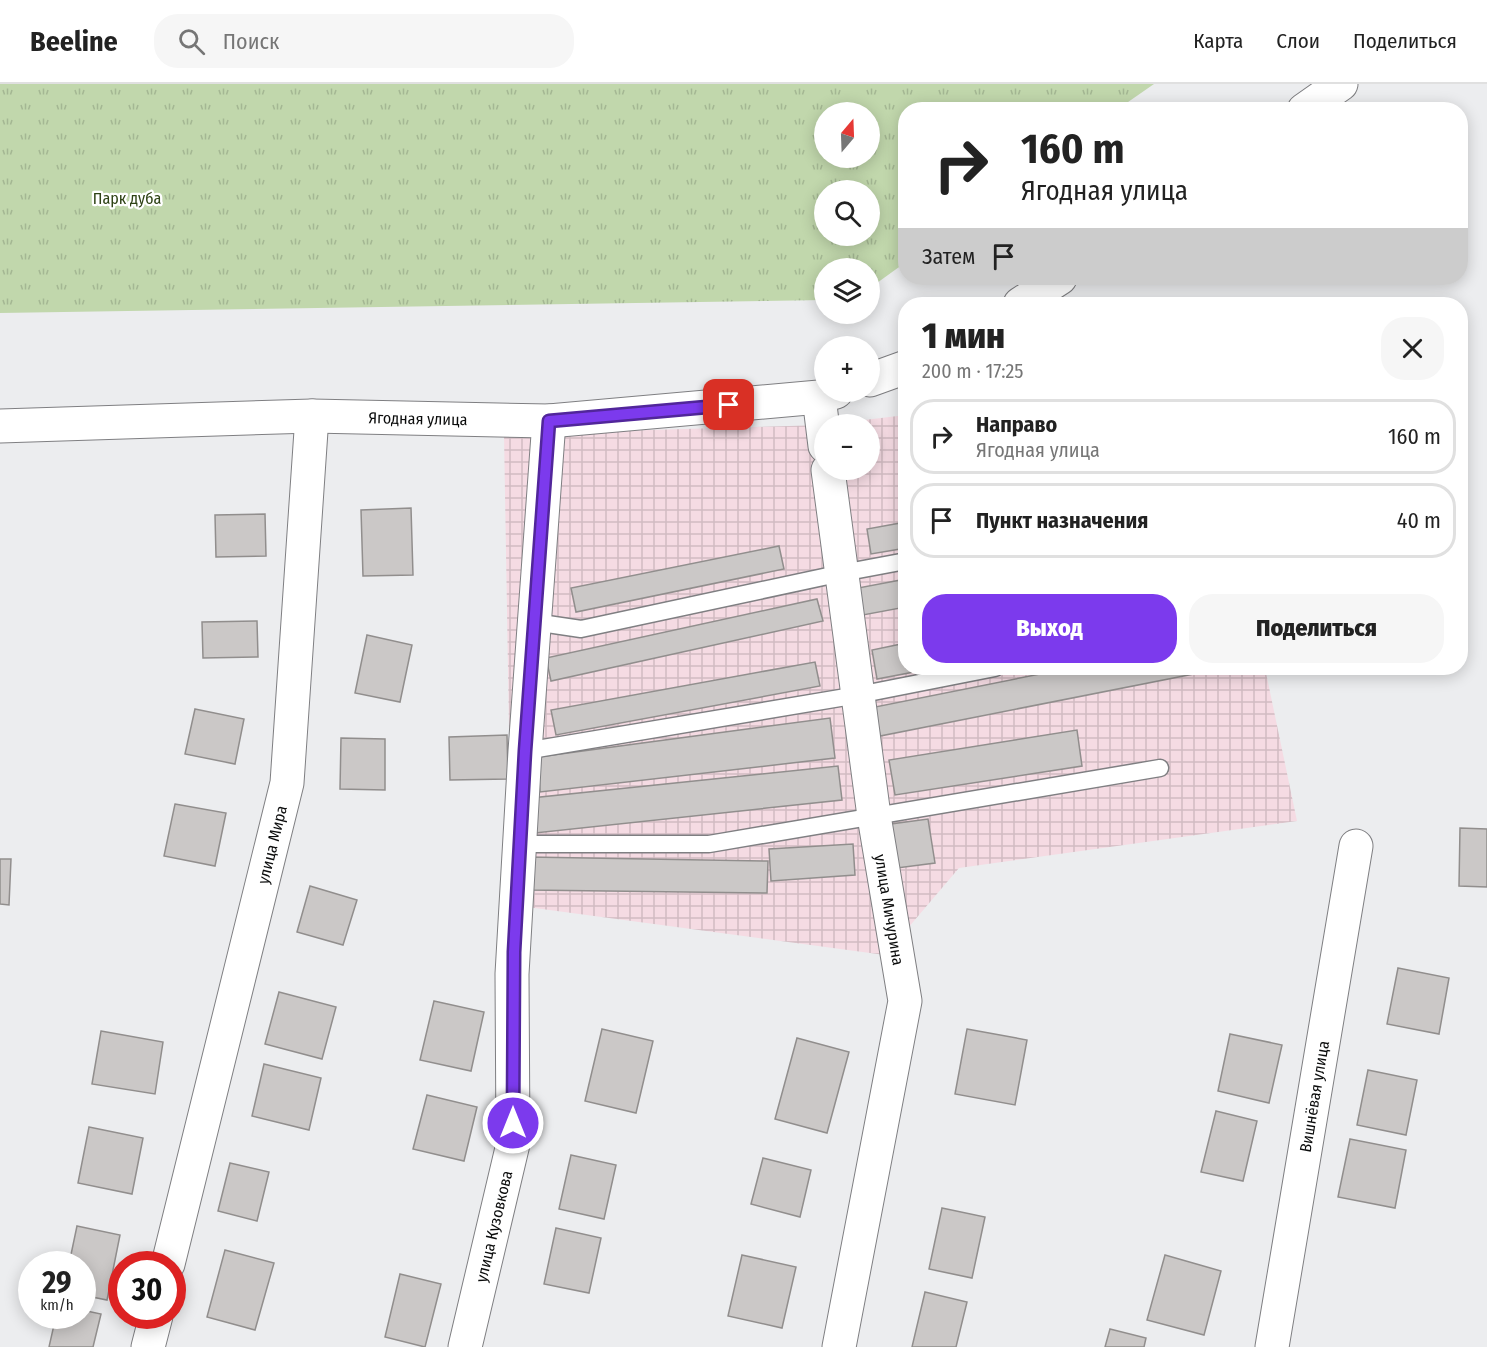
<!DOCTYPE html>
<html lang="ru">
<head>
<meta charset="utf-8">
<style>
  body { margin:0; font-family:"Fira Sans Condensed",sans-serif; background:#f6f6f6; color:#222; height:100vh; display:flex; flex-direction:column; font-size:22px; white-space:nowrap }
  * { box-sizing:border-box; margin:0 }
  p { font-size:20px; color:#767676 }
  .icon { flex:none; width:33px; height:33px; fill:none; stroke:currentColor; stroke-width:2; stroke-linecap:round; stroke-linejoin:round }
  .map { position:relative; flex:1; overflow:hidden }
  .details { position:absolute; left:898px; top:213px; width:570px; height:378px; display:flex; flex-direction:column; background:#fff; border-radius:24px; box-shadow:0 3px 15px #0003 }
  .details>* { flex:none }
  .banner { position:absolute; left:898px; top:18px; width:570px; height:183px; border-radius:24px; box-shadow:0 3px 15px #0003; background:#fff; color:#222; overflow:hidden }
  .needle { width:39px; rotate:19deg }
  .tools { position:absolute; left:814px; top:18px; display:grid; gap:12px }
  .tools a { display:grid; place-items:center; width:66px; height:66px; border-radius:50%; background:#fff; box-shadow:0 3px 15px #0003; font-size:30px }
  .speed { position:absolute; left:18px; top:1167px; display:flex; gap:12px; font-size:30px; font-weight:700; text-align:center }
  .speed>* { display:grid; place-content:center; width:78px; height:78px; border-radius:50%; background:#fff; box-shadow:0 3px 15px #0003; line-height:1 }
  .speed small { font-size:15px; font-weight:400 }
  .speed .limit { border:9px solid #d22; background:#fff; color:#111 }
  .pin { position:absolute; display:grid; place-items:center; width:51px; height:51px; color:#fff; margin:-26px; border-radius:12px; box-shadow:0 3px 9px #0006 }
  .me { position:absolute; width:66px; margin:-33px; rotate:0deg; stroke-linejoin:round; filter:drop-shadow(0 0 4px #0008) }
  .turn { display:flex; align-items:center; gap:21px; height:126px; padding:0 24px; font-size:27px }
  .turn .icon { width:78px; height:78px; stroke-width:2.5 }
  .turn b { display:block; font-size:42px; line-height:51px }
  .then { display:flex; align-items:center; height:57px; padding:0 24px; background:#0003; gap:12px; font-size:22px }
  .round { display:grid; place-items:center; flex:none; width:63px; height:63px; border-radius:24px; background:#f6f6f6 }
  .head { display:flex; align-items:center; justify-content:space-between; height:102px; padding:0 24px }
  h1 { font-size:36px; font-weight:800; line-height:45px }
  .button { display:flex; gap:12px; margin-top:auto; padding:12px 24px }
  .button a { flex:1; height:69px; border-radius:24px; background:#7c3aed; color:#fff; font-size:24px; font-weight:800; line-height:69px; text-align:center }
  .button a+a { background:#f6f6f6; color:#222 }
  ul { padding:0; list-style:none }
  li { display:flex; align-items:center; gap:18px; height:75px; margin:0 12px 9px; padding:0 12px; border:3px solid #e0e0e0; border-radius:24px }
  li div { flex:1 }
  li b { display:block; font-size:22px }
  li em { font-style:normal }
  header { display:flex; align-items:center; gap:36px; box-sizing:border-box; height:84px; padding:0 30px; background:#fff; border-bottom:2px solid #e0e0e0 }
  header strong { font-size:28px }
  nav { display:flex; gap:33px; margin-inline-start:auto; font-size:21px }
  .search { width:420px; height:54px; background:#f6f6f6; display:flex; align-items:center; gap:15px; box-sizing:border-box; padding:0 21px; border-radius:24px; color:#767676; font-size:22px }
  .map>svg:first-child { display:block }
</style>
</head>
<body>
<header>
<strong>Beeline</strong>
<div class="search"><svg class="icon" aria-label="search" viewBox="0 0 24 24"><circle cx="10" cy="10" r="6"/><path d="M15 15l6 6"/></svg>Поиск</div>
<nav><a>Карта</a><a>Слои</a><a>Поделиться</a></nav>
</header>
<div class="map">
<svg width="1487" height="1263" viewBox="0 0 1487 1263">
  <defs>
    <pattern id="industrial-grid" width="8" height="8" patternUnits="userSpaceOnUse" patternTransform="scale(1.5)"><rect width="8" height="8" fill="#f5dbe3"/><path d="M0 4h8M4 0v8" fill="none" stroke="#d1bbc2"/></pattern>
    <pattern id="park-tufts" width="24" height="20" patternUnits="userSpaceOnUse" patternTransform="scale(1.5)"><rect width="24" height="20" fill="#c1d7ac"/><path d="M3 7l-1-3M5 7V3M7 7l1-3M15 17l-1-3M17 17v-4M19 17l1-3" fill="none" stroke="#a4b793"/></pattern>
  </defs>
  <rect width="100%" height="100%" fill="#ecedef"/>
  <!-- industrial -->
  <path fill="url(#industrial-grid)" d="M906 331V584H1265L1297 737 959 784 885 871 512 821 504 350 825 341V386H870V340H831Z"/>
  <!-- park -->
  <path fill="url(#park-tufts)" fill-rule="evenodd" d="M0 0H1154L1118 25 906 26V178L870 204V184H825V216L0 229ZM825 28H870V74H825ZM870 106V152H825V106Z"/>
  <!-- building -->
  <g fill="#cbc8c7" stroke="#918e8d" stroke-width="1.5">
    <path d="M411 424 413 491 363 492 361 426Z"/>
    <path d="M265 430 266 472 216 473 215 431Z"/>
    <path d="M906 438V464L871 470 867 445Z"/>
    <path d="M779 462 784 485 576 528 571 504Z"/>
    <path d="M906 495V523L863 531 858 504Z"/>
    <path d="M817 515 823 537 551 597 546 574Z"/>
    <path d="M257 537 258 573 203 574 202 538Z"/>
    <path d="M367 551 412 561 400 618 355 609Z"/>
    <path d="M906 559V584H935L877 595 872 566Z"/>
    <path d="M815 578 820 602 556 651 551 626Z"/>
    <path d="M1070 584H1224L880 652 875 623Z"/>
    <path d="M195 625 244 635 235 680 185 670Z"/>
    <path d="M830 634 835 674 540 708 538 673Z"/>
    <path d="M1077 646 1082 682 895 711 889 676Z"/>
    <path d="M507 651 508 695 450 696 449 653Z"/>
    <path d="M341 654 385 655V706L340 705Z"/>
    <path d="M838 682 842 716 535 749 531 714Z"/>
    <path d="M175 720 226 729 215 782 164 772Z"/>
    <path d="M928 735 935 779 897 784 891 740Z"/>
    <path d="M1460 744 1487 745V803L1459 802Z"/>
    <path d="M853 760 855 791 771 797 769 765Z"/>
    <path d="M528 773 768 777 767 809 528 806Z"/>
    <path d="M0 775H11L9 821 0 820Z"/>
    <path d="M310 802 357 816 343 861 297 848Z"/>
    <path d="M1398 884 1449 894 1439 950 1387 940Z"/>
    <path d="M279 908 336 923 322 975 265 960Z"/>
    <path d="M434 917 484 928 471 987 420 976Z"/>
    <path d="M602 945 653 957 636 1029 585 1017Z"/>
    <path d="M967 945 1027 956 1015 1021 955 1010Z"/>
    <path d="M101 947 163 958 155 1010 92 1000Z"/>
    <path d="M1230 950 1282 961 1269 1019 1218 1007Z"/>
    <path d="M797 954 849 968 827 1049 775 1035Z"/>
    <path d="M264 980 321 994 309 1046 252 1032Z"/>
    <path d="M1368 986 1417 996 1406 1051 1357 1041Z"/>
    <path d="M427 1011 477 1023 464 1077 413 1065Z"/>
    <path d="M1216 1027 1257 1037 1243 1097 1201 1088Z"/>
    <path d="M89 1043 143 1054 132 1110 78 1099Z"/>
    <path d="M1350 1055 1406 1066 1395 1124 1338 1113Z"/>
    <path d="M571 1071 616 1081 604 1135 559 1125Z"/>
    <path d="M763 1074 811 1086 800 1133 751 1120Z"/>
    <path d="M230 1079 269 1088 257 1137 218 1127Z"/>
    <path d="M942 1124 985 1133 972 1194 929 1185Z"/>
    <path d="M77 1142 120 1151 107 1216 82 1211V1180H69Z"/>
    <path d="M556 1144 601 1154 589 1209 544 1200Z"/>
    <path d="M225 1166 274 1179 255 1246 207 1233Z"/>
    <path d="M742 1171 796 1183 782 1244 728 1232Z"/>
    <path d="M1165 1171 1221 1187 1204 1251 1147 1236Z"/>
    <path d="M400 1190 441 1200 425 1263 385 1253Z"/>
    <path d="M925 1208 967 1218 956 1263H912Z"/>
    <path d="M82 1226 101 1230 93 1263H49L56 1232H82Z"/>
    <path d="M1110 1245 1146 1254 1144 1263H1105Z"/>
  </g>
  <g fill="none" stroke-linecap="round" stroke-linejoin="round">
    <defs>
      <g id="service">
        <path d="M534 538 581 545 842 489 906 477"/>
        <path d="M525 667 858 611 995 584"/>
        <path d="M520 760H709L1160 684"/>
      </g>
      <g id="minor">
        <path d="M1304 26 1341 0"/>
        <path d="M1020 220 1060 194"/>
        <path d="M870 296 906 283"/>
        <path d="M819 313 825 362"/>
        <path id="s1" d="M0 342 312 332 549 337 819 313 836 308"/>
        <path id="s2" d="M828 386 874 732 905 917 839 1263"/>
        <path id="s3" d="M168 1180 287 699 312 332"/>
        <path d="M148 1263 156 1232"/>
        <path id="s4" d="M465 1263 513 1060 512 890 525 667 549 337"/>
        <path id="s5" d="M1272 1263 1356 762"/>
      </g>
    </defs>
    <!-- service casing -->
    <use href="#service" stroke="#7f7f82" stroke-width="19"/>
    <!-- minor casing -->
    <use href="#minor" stroke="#7f7f82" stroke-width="35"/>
    <!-- service -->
    <use href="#service" stroke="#fff" stroke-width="16"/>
    <!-- minor -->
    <use href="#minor" stroke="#fff" stroke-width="33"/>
  </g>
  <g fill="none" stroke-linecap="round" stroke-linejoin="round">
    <defs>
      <path id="route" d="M513 1039 514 868 525 667 549 337 729 321"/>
    </defs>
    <!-- route casing -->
    <use href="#route" stroke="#51269a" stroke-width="15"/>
    <!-- route -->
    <use href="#route" stroke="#7c3aed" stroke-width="10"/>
  </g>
  <g text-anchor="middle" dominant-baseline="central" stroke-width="4.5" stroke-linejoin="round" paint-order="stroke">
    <!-- park labels -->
    <g font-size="16" fill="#2e4215" stroke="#fff">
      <text x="127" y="114">Парк дуба</text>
    </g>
    <!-- street labels -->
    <g font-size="16" fill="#0b0c0c" stroke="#fff">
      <text stroke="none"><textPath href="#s1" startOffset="418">Ягодная улица</textPath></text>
      <text stroke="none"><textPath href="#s3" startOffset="432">улица Мира</textPath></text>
      <text stroke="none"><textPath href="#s2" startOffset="444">улица Мичурина</textPath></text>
      <text stroke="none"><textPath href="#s5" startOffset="254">Вишнёвая улица</textPath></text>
      <text stroke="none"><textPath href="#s4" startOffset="124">улица Кузовкова</textPath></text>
    </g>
  </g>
</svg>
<div class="tools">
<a><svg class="needle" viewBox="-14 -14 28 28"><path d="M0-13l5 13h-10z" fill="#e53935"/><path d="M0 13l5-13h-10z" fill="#767676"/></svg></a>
<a><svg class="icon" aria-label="search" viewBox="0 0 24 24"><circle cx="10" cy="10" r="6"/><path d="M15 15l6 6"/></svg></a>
<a><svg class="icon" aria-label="layers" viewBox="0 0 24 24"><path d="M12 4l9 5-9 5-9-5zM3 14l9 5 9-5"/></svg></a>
<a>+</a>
<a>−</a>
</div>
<div class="speed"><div>29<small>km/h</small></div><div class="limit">30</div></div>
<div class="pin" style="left:729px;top:321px;background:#d93025"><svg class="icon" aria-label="arrive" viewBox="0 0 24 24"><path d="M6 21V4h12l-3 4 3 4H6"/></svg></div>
<svg class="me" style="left:513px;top:1039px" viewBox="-20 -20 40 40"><circle r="17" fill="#7c3aed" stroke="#fff" stroke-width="3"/><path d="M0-11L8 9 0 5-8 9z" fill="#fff"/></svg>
<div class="banner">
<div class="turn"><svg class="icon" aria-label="right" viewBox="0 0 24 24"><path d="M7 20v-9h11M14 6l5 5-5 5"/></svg><div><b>160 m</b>Ягодная улица</div></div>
<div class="then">Затем<svg class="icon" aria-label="arrive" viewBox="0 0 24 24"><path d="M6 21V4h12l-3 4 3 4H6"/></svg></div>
</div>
<section class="details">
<div class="head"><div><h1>1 мин</h1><p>200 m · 17:25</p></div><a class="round"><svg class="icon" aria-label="close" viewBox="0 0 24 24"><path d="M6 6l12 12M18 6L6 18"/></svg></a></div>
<ul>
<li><svg class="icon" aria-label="right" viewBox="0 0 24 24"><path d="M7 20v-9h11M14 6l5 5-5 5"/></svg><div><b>Направо</b><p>Ягодная улица</p></div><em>160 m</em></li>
<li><svg class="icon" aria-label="arrive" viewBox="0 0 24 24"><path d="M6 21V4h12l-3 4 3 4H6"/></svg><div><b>Пункт назначения</b></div><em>40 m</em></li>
</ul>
<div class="button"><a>Выход</a><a>Поделиться</a></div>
</section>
</div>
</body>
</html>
